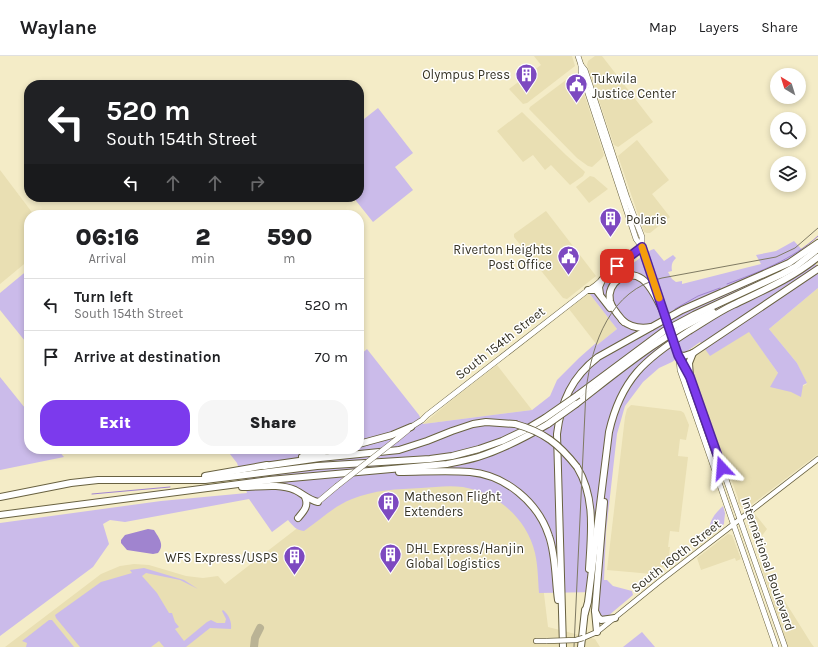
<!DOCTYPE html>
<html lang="en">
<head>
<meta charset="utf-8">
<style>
  body { margin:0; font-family:Karla,sans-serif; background:#f6f6f6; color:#202124; height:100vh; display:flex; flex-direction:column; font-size:15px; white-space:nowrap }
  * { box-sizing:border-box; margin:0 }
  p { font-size:13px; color:#757577 }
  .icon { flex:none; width:22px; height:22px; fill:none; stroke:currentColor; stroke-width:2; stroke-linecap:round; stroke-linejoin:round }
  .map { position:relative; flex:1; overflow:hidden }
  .side { position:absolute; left:24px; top:154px; width:340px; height:244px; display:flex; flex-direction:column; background:#fff; border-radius:16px; box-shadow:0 2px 6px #0003 }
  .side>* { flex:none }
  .top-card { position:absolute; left:24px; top:24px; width:340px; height:122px; border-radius:16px; box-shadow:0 2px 6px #0003; background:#202124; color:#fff; overflow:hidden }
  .needle { width:26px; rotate:322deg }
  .buttons { position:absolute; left:770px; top:12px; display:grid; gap:8px }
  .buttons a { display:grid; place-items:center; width:36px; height:36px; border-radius:50%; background:#fff; box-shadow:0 2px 6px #0003; font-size:20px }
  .pin { position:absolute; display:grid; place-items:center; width:34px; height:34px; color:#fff; margin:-17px; border-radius:8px; box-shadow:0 2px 6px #0006 }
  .me { position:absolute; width:44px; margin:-22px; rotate:341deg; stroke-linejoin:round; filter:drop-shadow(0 0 3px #0008) }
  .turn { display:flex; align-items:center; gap:14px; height:84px; padding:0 16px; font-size:18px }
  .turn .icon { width:52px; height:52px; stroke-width:2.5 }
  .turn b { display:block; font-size:28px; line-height:34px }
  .lanes { display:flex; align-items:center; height:38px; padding:0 16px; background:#0003; justify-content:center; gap:20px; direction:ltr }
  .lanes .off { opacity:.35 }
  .eta { display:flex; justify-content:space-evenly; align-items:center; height:68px; text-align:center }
  .eta b { font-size:24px; font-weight:800; line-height:28px }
  .cta { display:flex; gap:8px; margin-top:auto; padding:8px 16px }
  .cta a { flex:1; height:46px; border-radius:16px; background:#7c3aed; color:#fff; font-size:16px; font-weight:800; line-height:46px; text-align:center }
  .cta a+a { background:#f6f6f6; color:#202124 }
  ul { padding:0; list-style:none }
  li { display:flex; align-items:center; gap:12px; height:52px; padding:0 16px; border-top:1px solid #e0e0e0 }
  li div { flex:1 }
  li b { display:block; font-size:15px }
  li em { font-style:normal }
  header { display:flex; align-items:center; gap:24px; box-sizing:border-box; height:56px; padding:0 20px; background:#fff; border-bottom:1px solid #e0e0e0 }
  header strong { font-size:19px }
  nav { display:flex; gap:22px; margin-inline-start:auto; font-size:14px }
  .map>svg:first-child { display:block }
</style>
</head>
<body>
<header>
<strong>Waylane</strong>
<nav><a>Map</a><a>Layers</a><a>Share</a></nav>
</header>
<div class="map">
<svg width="818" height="591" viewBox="0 0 818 591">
  <rect width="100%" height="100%" fill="#f4ecc7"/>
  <!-- built -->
  <g fill="#e9dfb3">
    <path d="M534 0H572L575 10 527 47 523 48 509 33 541 9Z"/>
    <path d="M595 0H602L653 66 618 91 614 89 587 9 588 5Z"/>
    <path d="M574 18 578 19 604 99 602 102 592 111 588 110 577 102 529 53 530 51Z"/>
    <path d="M522 56 566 99 584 115 585 116 583 120 570 129 551 109 545 114 533 99 523 106 497 75Z"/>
    <path d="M637 84 669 124 652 138 670 161 650 177H647L644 176 618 100Z"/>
    <path d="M0 114 34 159H29V204L0 228Z"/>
    <path d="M590 120 594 121 608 133 589 147 576 131Z"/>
    <path d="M546 155 596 220 567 243 563 242 514 181V178Z"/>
    <path d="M818 232V398L746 453H743L738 447V442L691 313 692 306 695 299 744 268 791 336 807 328 797 307 769 273Z"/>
    <path d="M589 237 617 273 597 289 569 253Z"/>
    <path d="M497 309 532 354 423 368 458 339Z"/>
    <path d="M631 349 681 355 684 357 689 369 686 384 680 383 678 400 688 401 679 476 670 475 668 491H670L668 507 652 518 607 514 625 361 627 353Z"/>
    <path d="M465 427 496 438 520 457 538 488 548 571 595 583 600 591H5L101 518 120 510 134 508 149 509 186 520 203 522 218 520 225 528 300 470 369 433Z"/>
    <path d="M755 458 767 473 756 488 747 464Z"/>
    <path d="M728 478 732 479 741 503 736 505 735 502 701 514 697 502Z"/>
    <path d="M758 502 811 587 814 591H788Z"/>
  </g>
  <!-- green -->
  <g fill="#cbbbea">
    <path d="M378 52 413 97 395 111 413 134 373 166 353 141H359V67Z"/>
    <path d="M794 185 818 211V232L769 273 797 307 807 327 803 329 801 341 791 336 770 331 778 317 749 276 710 300 700 286 672 306 659 312 643 326 625 350 617 378 606 476 604 524H607L613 530 632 535 633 539 608 560C603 562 601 560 598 557L599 536 539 537C538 524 538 510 535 497 527 463 498 437 463 431 449 429 435 431 421 432 397 433 374 434 352 443 334 450 320 464 304 475 296 474 293 470 288 464L272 476 249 443 125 466 110 464 103 468 109 488 93 511 0 580V467L161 445 247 437 237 407 226 393H359V300L367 293 419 359 423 368 532 354 550 340 557 324 579 302 596 287 597 289 617 273 589 237 603 229 651 194 654 193 664 205 673 199 676 202C672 206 671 209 672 215L668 216 672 223 676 226 682 225V228L761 208 756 199 776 195Z"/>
    <path d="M29 213V290L0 254V237Z"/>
    <path d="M0 321 29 357V393H57L64 401 0 414Z"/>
    <path d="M723 450 725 457 724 468 711 479C706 468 715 457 723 450Z"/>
    <path d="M144 512 184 524 198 533 180 524 146 517 142 520 157 537 169 557H172L175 566 179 571 175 573 184 585 207 566 211 564 217 567H225L226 563 222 555 223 554C229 559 232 566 231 573L210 572 186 591H164L159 585 151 591H80L56 562 55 559 101 526 132 517 130 514Z"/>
    <path d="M49 564H52L74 591H26L27 587 22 585Z"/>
    <path d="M642 576 655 591H623Z"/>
  </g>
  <!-- water -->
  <path fill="#a084cf" d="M148 473 154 474C159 482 165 489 158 497L153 498 127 494 121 487V484L125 479Z"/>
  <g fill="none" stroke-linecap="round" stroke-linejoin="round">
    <!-- stream -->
    <g stroke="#a084cf" stroke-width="1">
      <path d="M727 228C759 216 792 204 818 180"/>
      <path d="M675 253 698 240 720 232"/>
      <path d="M92 438 170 431"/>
    </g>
    <!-- taxiway -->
    <path stroke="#bab395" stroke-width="8" d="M254 591 255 582 260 572"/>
    <defs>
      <g id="secondary">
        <path d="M583 582 597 576 660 525 818 403"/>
        <path d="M536 585H547"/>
      </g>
      <g id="primary">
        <path d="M578 0 581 9V16L636 183 642 191"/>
        <path d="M581 9 585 14 591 32 627 142 642 181V191L660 244"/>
        <path d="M678 299 690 321 785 591"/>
        <path d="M679 302 680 314 776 591"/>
        <path d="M411 371 422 364 427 359 588 234C597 230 602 223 610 216 620 208 631 200 642 191"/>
        <path d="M397 383 408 374"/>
        <path d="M318 446 337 430"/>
      </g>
      <g id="highway">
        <path d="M588 234H596L610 252"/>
        <path d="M600 238 599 231 602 224"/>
        <path d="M622 264C630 271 640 273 651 271"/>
        <path d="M624 266C619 260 612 253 610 245 606 227 627 212 642 223 652 230 658 246 664 257"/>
        <path d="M678 299 684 300 693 297 818 213"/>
        <path d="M690 321 689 307 693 297"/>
        <path d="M578 339 664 275 694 259 782 218 795 211 818 193"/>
        <path d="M576 348C620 314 662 278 713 256"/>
        <path d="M359 388 392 379 411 371"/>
        <path d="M302 401 337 393"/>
        <path d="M264 410 320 402 399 394 427 385 452 375 473 368 486 366 515 368"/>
        <path d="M577 411C596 442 591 478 589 513"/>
        <path d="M399 416C422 416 446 414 470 416 505 419 538 446 549 480 556 500 555 523 558 544"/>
        <path d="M205 420 267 409"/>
        <path d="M242 431C259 431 279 427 295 434 303 438 309 444 318 446"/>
        <path d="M0 441 71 427 98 424H205L317 410 430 403 452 400 479 393 502 385 525 374 545 362"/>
        <path d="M0 459 269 424 447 408C457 406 468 404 478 401 503 393 526 381 548 368"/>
        <path d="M298 462C304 455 309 450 305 441"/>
        <path d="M595 555 598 561 601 564 615 562"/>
        <path d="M585 557 588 546 609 376C621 323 645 303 689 275 704 266 718 256 733 249 764 234 791 223 818 201"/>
        <path d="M597 576 595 555 604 446"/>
        <path d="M563 591 557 378C561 345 572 321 598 301L682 254 789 207 818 187"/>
        <path d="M581 591 585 554"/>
      </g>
    </defs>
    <!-- secondary casing -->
    <use href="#secondary" stroke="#686140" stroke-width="6"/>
    <!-- primary casing -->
    <use href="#primary" stroke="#686140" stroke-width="6"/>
    <!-- highway casing -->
    <use href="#highway" stroke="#686140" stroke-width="8"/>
    <!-- secondary -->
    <use href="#secondary" stroke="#fff" stroke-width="4.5"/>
    <!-- primary -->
    <use href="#primary" stroke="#fff" stroke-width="5"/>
    <!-- highway -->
    <use href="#highway" stroke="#fff" stroke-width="6"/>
    <!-- tram -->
    <path stroke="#7f7a63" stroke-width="1" d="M574 591 586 334C592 287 610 234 662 222L776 201 795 192 818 172"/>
    <defs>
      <path id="secondary-bridge" d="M547 585 576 584 583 582"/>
      <g id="primary-bridge">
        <path d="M665 260 678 299"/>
        <path d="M337 430 397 383"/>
      </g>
      <g id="highway-bridge">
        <path d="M545 362 578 339"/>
        <path d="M515 368C544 376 559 388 577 411"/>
        <path d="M548 368 576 348"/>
      </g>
    </defs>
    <!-- secondary-bridge casing -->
    <use href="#secondary-bridge" stroke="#686140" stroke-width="6" stroke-linecap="butt"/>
    <!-- primary-bridge casing -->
    <use href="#primary-bridge" stroke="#686140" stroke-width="6" stroke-linecap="butt"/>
    <!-- highway-bridge casing -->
    <use href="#highway-bridge" stroke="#686140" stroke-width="8" stroke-linecap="butt"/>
    <!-- secondary-bridge -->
    <use href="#secondary-bridge" stroke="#fff" stroke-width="4.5"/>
    <!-- primary-bridge -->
    <use href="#primary-bridge" stroke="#fff" stroke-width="5"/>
    <!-- highway-bridge -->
    <use href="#highway-bridge" stroke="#fff" stroke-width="6"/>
  </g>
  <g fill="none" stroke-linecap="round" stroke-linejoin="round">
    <defs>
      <path id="route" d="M617 210 642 191 678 299 690 321 722 412"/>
    </defs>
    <!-- route casing -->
    <use href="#route" stroke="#51269a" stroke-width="10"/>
    <!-- route -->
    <use href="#route" stroke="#7c3aed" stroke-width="7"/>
    <!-- slow -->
    <path stroke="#f59e0b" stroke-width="7" d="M642 191 659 242"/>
  </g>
  <!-- icons -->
  <defs>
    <symbol id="building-pin" viewBox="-11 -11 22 30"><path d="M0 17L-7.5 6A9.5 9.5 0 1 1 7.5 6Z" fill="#7d49c0" stroke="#fff"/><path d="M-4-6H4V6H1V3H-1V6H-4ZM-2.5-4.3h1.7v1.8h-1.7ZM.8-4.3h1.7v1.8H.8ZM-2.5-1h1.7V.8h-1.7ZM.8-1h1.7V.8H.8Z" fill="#fff"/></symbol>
    <symbol id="civic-pin" viewBox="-11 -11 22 30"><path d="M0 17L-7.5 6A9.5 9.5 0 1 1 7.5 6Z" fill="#7d49c0" stroke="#fff"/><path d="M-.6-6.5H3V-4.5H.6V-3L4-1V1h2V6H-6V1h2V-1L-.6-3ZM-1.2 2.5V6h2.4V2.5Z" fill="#fff"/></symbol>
  </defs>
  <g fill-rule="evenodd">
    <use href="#building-pin" x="514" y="6" width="25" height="34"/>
    <use href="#civic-pin" x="564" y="16" width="25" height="34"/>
    <use href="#building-pin" x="598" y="150" width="25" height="34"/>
    <use href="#civic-pin" x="556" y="188" width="25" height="34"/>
    <use href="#building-pin" x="376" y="434" width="25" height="34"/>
    <use href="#building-pin" x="378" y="486" width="25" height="34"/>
    <use href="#building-pin" x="282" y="488" width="25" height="34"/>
  </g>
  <g text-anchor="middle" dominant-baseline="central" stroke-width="3" stroke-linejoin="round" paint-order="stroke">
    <!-- poi labels -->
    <g font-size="13" fill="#363325" stroke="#fff" text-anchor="start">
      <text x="510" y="18" text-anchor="end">Olympus Press</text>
      <text x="592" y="22">Tukwila<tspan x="592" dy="15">Justice Center</tspan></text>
      <text x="626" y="163">Polaris</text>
      <text x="552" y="193" text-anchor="end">Riverton Heights<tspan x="552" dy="15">Post Office</tspan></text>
      <text x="404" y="440">Matheson Flight<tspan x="404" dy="15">Extenders</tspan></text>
      <text x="406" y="492">DHL Express/Hanjin<tspan x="406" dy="15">Global Logistics</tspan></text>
      <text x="278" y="501" text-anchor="end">WFS Express/USPS</text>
    </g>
    <!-- street labels -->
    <g font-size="13" fill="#363325" stroke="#fff">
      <text transform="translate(500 287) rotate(-38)">South 154th Street</text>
      <text transform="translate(676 500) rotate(-38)">South 160th Street</text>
      <text transform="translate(768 508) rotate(71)">International Boulevard</text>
    </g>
  </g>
</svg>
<div class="buttons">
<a><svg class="needle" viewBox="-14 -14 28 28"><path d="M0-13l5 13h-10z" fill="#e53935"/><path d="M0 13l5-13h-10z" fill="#757577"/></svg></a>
<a><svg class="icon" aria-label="search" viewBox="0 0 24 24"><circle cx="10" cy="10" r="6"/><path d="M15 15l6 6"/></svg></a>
<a><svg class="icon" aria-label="layers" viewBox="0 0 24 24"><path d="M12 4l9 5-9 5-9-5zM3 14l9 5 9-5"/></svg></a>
</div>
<div class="pin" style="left:617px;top:210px;background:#d93025"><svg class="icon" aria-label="arrive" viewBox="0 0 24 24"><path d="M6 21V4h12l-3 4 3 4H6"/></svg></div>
<svg class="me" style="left:722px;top:412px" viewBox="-20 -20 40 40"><path d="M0-17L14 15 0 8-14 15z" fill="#7c3aed" stroke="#fff" stroke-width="4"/></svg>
<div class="top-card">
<div class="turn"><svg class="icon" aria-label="left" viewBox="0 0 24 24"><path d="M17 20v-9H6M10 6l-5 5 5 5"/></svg><div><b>520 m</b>South 154th Street</div></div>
<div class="lanes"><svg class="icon" aria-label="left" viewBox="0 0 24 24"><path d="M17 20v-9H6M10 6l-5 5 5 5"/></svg><svg class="icon off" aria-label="ahead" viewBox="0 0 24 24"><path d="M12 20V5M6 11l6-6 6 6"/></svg><svg class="icon off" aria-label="ahead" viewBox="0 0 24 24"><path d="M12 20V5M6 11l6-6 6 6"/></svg><svg class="icon off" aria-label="right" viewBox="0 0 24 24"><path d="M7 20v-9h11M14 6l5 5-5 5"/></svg></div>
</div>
<section class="side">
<div class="eta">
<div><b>06:16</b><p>Arrival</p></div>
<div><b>2</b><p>min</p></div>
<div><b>590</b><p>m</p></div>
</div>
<ul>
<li><svg class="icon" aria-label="left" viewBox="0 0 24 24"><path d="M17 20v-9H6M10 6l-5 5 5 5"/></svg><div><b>Turn left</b><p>South 154th Street</p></div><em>520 m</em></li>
<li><svg class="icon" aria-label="arrive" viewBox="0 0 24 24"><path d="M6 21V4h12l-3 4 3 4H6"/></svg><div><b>Arrive at destination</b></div><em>70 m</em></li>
</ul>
<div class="cta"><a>Exit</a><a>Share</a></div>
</section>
</div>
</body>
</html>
